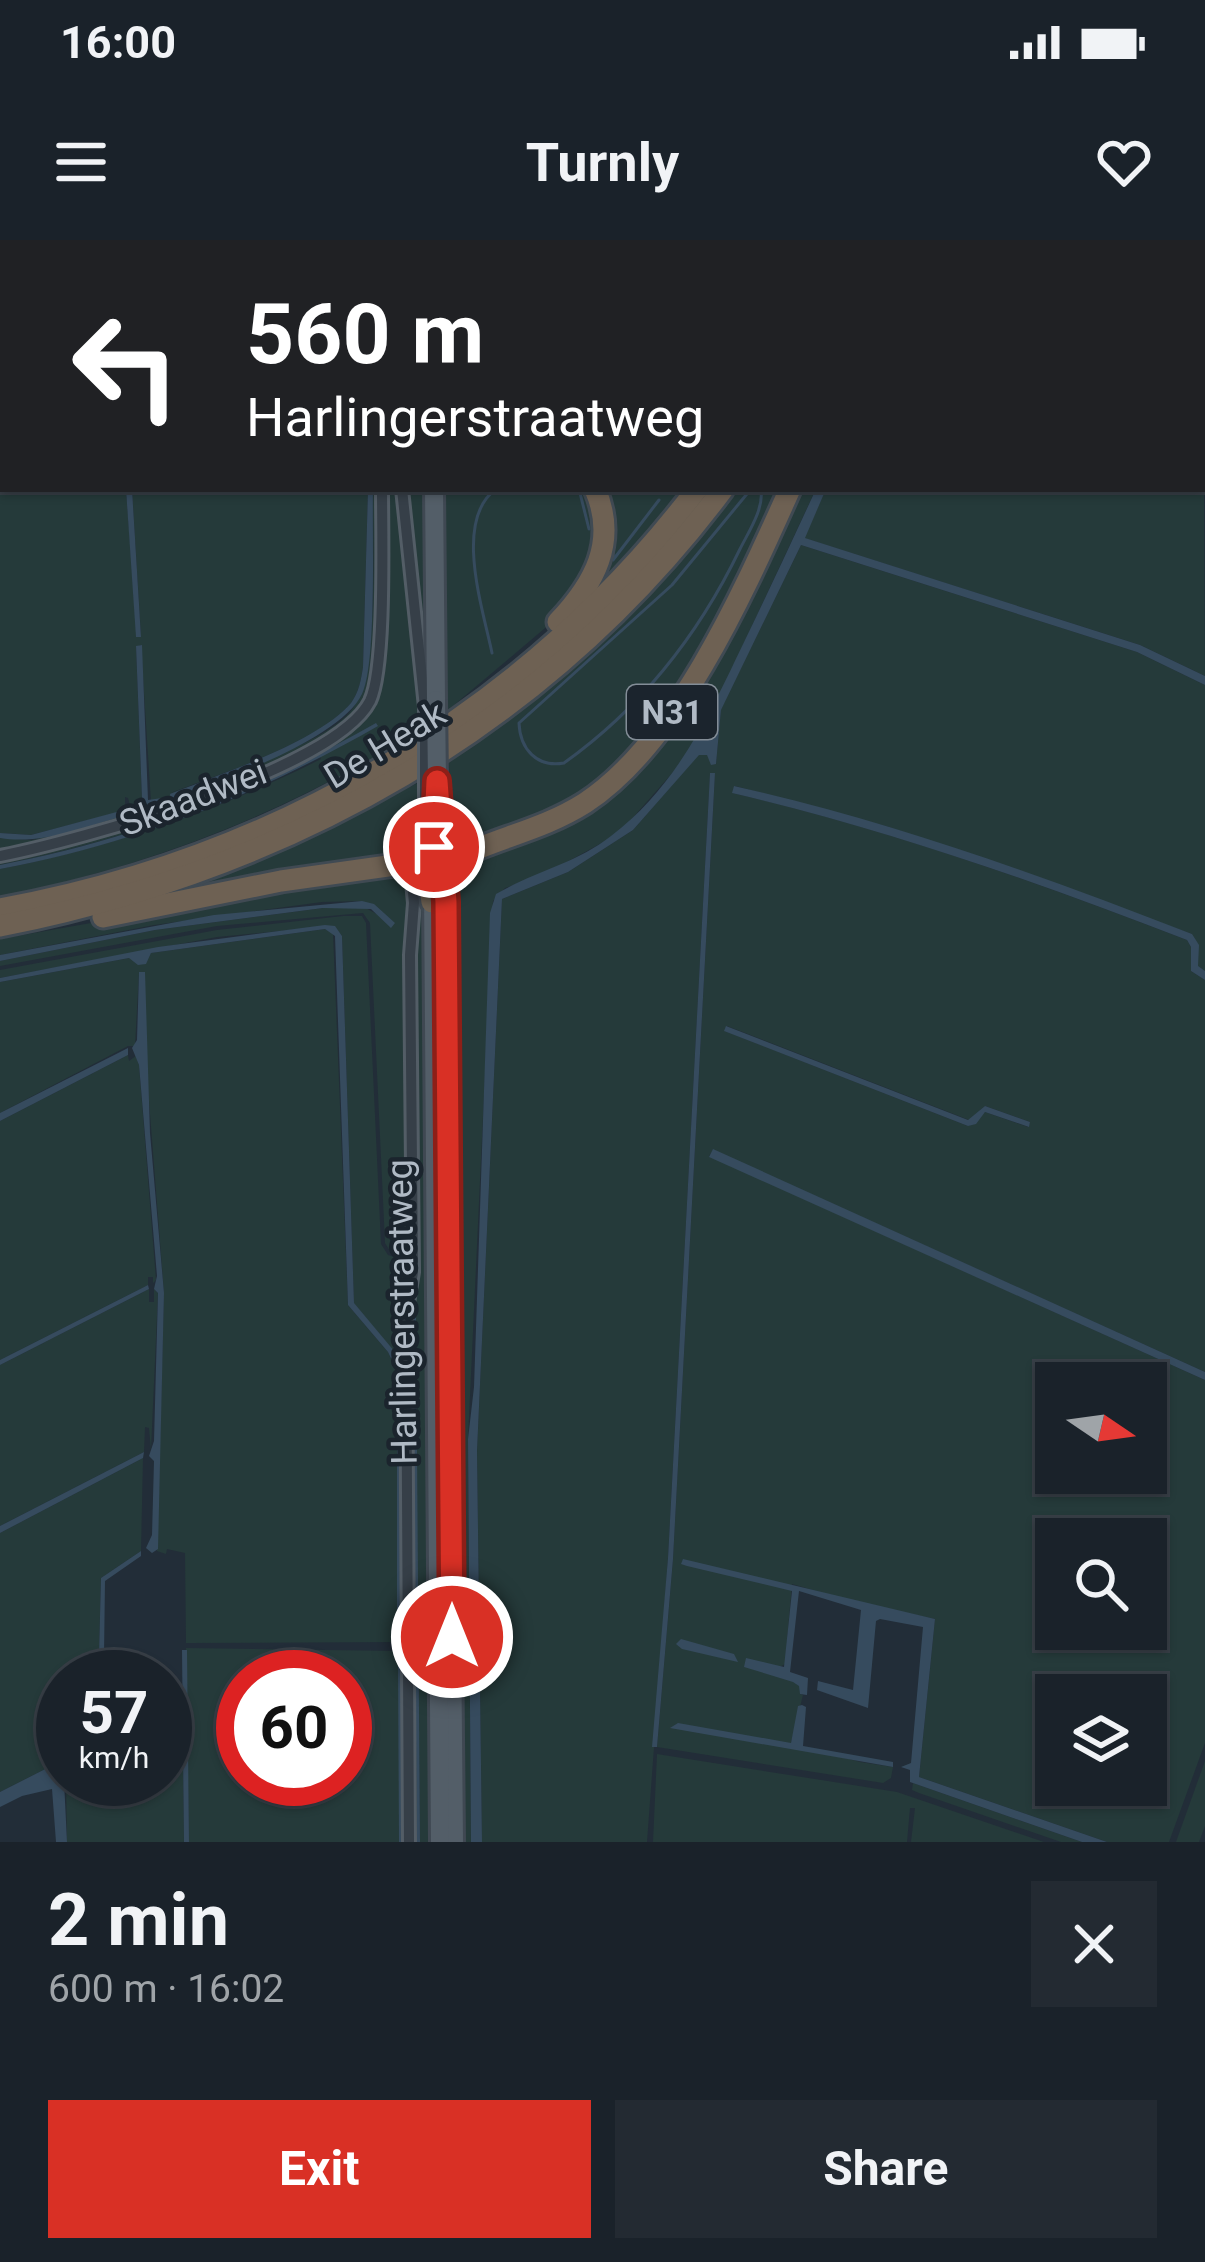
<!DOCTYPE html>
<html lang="en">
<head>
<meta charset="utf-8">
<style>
  body { margin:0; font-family:Roboto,sans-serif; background:#232a32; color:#f1f3f6; height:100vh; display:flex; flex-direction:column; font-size:45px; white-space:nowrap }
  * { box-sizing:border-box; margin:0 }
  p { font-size:39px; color:#9fa4a8 }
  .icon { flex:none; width:66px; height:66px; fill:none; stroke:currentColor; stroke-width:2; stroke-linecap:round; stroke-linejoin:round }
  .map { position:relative; height:1602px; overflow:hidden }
  .drawer { display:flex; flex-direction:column; background:#1a222a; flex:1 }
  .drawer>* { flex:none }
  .top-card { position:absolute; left:0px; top:0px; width:1206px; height:252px; box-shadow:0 3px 9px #0004,0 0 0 3px #383f47; background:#202124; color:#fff; overflow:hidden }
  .needle { width:78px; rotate:103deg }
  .buttons { position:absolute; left:1035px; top:1122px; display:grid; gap:24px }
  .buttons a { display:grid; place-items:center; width:132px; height:132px; border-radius:0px; background:#1a222a; box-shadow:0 3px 9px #0004,0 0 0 3px #383f47; font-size:60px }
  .speed { position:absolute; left:36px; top:1410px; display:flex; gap:24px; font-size:60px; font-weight:700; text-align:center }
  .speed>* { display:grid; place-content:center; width:156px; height:156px; border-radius:50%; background:#1a222a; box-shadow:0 3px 9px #0004,0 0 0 3px #383f47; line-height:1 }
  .speed small { font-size:30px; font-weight:400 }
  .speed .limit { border:18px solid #d22; background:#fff; color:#111 }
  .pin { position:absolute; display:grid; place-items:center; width:102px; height:102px; color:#fff; margin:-51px; border:6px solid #fff; border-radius:50%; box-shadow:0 3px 12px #0007 }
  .me { position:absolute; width:132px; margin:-66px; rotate:0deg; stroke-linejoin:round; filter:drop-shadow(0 0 9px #0008) }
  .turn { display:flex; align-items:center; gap:42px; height:252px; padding:0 48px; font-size:54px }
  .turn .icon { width:156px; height:156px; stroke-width:2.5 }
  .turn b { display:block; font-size:84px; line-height:102px }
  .round { display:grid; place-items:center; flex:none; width:126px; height:126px; border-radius:0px; background:#232a32 }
  .summary { display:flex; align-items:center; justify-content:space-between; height:204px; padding:0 48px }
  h1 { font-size:72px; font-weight:700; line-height:90px }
  .action { display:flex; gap:24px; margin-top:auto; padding:24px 48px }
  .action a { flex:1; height:138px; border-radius:0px; background:#d93025; color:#fff; font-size:48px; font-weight:700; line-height:138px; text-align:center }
  .action a+a { background:#232a32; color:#f1f3f6 }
  .status { display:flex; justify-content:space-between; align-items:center; height:84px; padding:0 60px; background:#1a222a; direction:ltr }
  .status svg { height:33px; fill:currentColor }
  header { display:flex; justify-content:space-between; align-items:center; height:156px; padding:0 48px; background:#1a222a; font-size:54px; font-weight:700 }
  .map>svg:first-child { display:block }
</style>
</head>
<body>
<div class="status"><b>16:00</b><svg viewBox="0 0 49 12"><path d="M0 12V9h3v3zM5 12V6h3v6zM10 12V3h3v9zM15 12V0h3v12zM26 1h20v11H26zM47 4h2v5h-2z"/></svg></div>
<header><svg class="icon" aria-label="menu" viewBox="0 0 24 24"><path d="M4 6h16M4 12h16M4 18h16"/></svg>Turnly<svg class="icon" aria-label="heart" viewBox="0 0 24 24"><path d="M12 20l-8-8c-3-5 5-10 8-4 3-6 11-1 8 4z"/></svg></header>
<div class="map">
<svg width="1205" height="1602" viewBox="0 0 1205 1602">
  <rect width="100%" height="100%" fill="#222d38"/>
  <!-- green -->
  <g fill="#253a3a" fill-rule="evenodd">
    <rect x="370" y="0" width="196" height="3"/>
    <path d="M591 0H795L793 3Z"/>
    <path d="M1203 20 1205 436 1140 405 804 298 826 249H1203Z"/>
    <path d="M0 29H3V249H126L137 397 141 396 132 249H368L363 427C361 440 359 452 351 463 319 502 218 535 170 553 212 540 329 504 353 468 380 427 372 301 373 249H379C377 292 380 431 363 462 336 511 187 560 133 577L128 558 125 557V582L0 612V598L32 600 125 575 123 571 31 595 0 593ZM141 405 151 562 132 568 142 559 136 407Z"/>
    <path d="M388 249H398L422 489C285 573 157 624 0 657V629C111 607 220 570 321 519L319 515C218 567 112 603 0 625V621C82 606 350 535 378 452 385 432 383 408 383 387 385 341 386 295 388 249Z"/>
    <path d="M407 249H426L430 430Z"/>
    <path d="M442 249H590L599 306 551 383 447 471Z"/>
    <path d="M598 249H689L592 357 599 333Z"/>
    <path d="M732 249H786L667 473 585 559 451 614 449 523 497 483Z"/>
    <path d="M794 249H816L707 482 682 522 629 582 607 600 545 634 505 648 493 661 468 1199 471 1602H460L455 628 633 525Z"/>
    <path d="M801 305 1137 412 1205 445V731L1198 727 1192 694 889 587 735 546 733 553C888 589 1039 643 1187 700L1191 707V731L1205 740V1132L713 910 709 916 1205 1140V1503L1169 1602H1107L919 1537 935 1379 851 1361 792 1344 785 1424 778 1428 800 1446V1454L803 1455 791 1503 860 1522 893 1527 891 1538 883 1543 657 1507 673 1319 715 533 710 534 668 1318 647 1602H482L477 1211 502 659 568 632 633 590 698 515H707L716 524 721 469ZM727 786 969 880 985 866 1030 882 1028 887 985 872 968 886 725 791ZM1056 1143H1146V1233H1056ZM1056 1299H1146V1389H1056ZM1056 1455H1146V1545H1056Z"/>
    <path d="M422 541 423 553 406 620 106 671 247 623Z"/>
    <path d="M405 628 410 664 407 1014 390 1011 385 1003 370 683 363 673 217 686 0 726V721L155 690 323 668 362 666 395 684 362 661 322 662 154 685 0 715V699Z"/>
    <path d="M413 630 426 645 434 1602H420L415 1077 417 1602H412L409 1076Z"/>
    <path d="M343 676H362L366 683 381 1004 388 1015 409 1022 403 1402 186 1403 185 1313 167 1309 166 1314 157 1311 164 1053 139 733 135 806H128L0 873V742L129 718 145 724 151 713 325 689 333 693 348 1065 388 1112 397 1131V1396L401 1397 399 1106 396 1114 354 1064 342 696 334 686 217 697 0 738V730L217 690Z"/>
    <path d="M128 815 129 821 136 816 139 825 156 1040 153 1043V1037H148V1045L0 1120V881Z"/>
    <path d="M149 1049V1062H154V1049L158 1053 151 1210 149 1188 145 1187 144 1212 0 1286V1125Z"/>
    <path d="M143 1218 141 1311 101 1338 99 1414 74 1437H63V1446L59 1448 63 1456 37 1471 40 1475 63 1461 60 1465 63 1520 0 1552V1293Z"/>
    <path d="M186 1408 398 1411 404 1417 407 1602H403L401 1422 399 1602H189ZM243 1437H345V1539H243Z"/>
    <path d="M165 1512 179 1511 183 1515 184 1602H67L66 1539H165Z"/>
    <path d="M657 1514 897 1552 1044 1602H911L915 1568H910L907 1602H653Z"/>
    <path d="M1205 1521V1586L1199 1602H1176Z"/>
    <path d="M913 1543 1082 1602H1061L919 1553 912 1550Z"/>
  </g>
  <!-- water -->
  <g fill="#364b5e">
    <path d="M126 249H132L141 397H136Z"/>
    <path d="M368 249 373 252C372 293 377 423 362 454 340 500 219 541 171 560L170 554C218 535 318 502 351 463 359 452 361 440 363 427Z"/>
    <path d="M816 249H826L805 298 1140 405 1205 436V445L1137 412 801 305 721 470 716 524 711 525 707 515H699L633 590 568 632 502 659 477 1211 482 1602H471L468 1199 474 1147 490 673 496 654C533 632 575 624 611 596 678 545 710 473 745 400 769 350 793 299 816 249Z"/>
    <path d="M142 405 148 560 162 558 164 563 133 573 131 568 142 559 136 406Z"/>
    <path d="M376 483 378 486C259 554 135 604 0 629V625C135 600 257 550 376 483Z"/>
    <path d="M710 533H715L673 1319 657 1507H652L668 1318Z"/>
    <path d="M734 546C891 581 1043 636 1192 694L1199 705 1198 726 1205 731V740L1191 731V707L1187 700C1039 643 888 589 732 553Z"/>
    <path d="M124 570 126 575C85 587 42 605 0 598V593L31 595Z"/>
    <path d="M362 661 374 664 395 683 391 688 371 669 323 668 155 690 0 721V715L214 675Z"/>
    <path d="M325 685 335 686 342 696 354 1063 395 1112 399 1105 402 1397H397V1131L388 1112 348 1065 335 696 325 689 151 713 146 724 138 725 129 718 0 742V738L158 707Z"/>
    <path d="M139 732H145L150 893 164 1053 158 1309 152 1313 146 1308 152 1295 154 1221 149 1216 154 1201 158 1053 154 1049 157 1036 139 825 132 808 137 800Z"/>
    <path d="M726 786 968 880 985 866 1030 882 1029 887 985 872 976 884 968 886 724 791Z"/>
    <path d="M128 808V815L0 881V873Z"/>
    <path d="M713 909 1205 1132V1140L709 917Z"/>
    <path d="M148 1045 149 1049 0 1125V1120Z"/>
    <path d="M416 1077 420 1602H417L412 1078Z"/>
    <path d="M144 1212 143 1218 0 1293V1286Z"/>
    <path d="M141 1311V1316L105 1341 104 1416 81 1437H74L99 1414 101 1338Z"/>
    <path d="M683 1319 935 1379 919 1537 1107 1602H1082L910 1542V1530L901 1527 911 1523 923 1387 880 1379 876 1381 868 1468 817 1450 818 1441 853 1450 861 1370 799 1351 790 1432 808 1438 807 1455 800 1454 799 1446 793 1442 744 1427 746 1418 784 1427 792 1351 687 1326 681 1324Z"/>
    <path d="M681 1399 734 1414 738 1422 682 1409 676 1404Z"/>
    <path d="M182 1410H187L189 1602H184L183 1515 179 1511 165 1512V1506L183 1502Z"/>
    <path d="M398 1422H402L403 1602H399Z"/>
    <path d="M802 1465 806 1467 803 1506 893 1522V1527L670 1488 678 1483 791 1503 798 1466Z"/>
    <path d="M63 1520 67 1602H56L52 1549 22 1556 0 1567V1552Z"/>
  </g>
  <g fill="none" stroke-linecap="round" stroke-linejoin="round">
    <!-- stream -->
    <g stroke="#364b5e" stroke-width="3">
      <path d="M579 249 589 289"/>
      <path d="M606 249 614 273 613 320 659 260"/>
      <path d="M751 249 672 345 519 483C520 509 537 528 564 523 641 468 699 394 740 309 749 291 764 269 761 249"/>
      <path d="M664 253 666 249"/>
      <path d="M492 413C483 369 453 280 496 249"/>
    </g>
    <defs>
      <g id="street">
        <path d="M579 0V3"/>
        <path d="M402 249 425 467"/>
        <path d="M0 616C77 601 335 530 370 461 386 427 382 293 382 249"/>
        <path d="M409 1602 406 1076 413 1032 410 715 414 663 409 610 425 565V549"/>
      </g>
      <g id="primary">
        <path d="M434 249 436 460"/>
        <path d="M437 541 445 662 454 1602"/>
        <path d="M433 648 440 1602"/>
      </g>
      <g id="highway">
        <path d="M827 3 829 0"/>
        <path d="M844 3 845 0"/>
        <path d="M869 3 870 0"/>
        <path d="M887 3 888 0"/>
        <path d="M558 382C594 344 618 302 595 249"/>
        <path d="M445 662 449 626 458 617C500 597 544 589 585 563 678 502 745 349 790 249"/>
        <path d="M0 669C275 619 527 473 697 249"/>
        <path d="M103 677 281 641 409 623 427 628 432 662"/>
        <path d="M0 686C289 629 545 487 723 249"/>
      </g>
    </defs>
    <!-- street casing -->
    <use href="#street" stroke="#535d66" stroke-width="16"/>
    <!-- primary casing -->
    <use href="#primary" stroke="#3f4852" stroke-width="24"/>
    <!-- highway casing -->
    <use href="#highway" stroke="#404a53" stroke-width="27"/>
    <!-- street -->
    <use href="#street" stroke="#363f48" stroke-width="10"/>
    <!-- primary -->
    <use href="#primary" stroke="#535e68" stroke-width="18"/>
    <!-- highway -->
    <use href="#highway" stroke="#6e6153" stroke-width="21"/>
    <defs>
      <path id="street-bridge" d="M425 467V549"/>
      <path id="primary-bridge" d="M436 460 437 541"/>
    </defs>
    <!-- street-bridge casing -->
    <use href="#street-bridge" stroke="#535d66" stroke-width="16" stroke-linecap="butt"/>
    <!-- primary-bridge casing -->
    <use href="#primary-bridge" stroke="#3f4852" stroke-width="24" stroke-linecap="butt"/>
    <!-- street-bridge -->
    <use href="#street-bridge" stroke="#363f48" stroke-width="10"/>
    <!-- primary-bridge -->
    <use href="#primary-bridge" stroke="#535e68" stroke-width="18"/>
  </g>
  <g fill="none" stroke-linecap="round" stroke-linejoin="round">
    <defs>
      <path id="route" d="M434 607 437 541 446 662 452 1397"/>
    </defs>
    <!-- route casing -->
    <use href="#route" stroke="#8d1f18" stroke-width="30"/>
    <!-- route -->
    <use href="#route" stroke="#d93025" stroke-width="21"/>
  </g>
  <g text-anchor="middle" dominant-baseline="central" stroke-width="9" stroke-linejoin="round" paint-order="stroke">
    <!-- shield labels -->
    <rect fill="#1b242d" stroke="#838d97" stroke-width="3" x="627" y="445" width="90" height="54" rx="9"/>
    <g font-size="33" font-weight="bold" fill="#b0bac5">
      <text x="672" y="472">N31</text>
    </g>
    <!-- street labels -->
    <g font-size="36" fill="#b0bac5" stroke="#1b242d">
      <text transform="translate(385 505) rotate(-31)">De Heak</text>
      <text transform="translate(193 558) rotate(-21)">Skaadwei</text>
      <text transform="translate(402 1072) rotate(-91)">Harlingerstraatweg</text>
    </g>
  </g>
</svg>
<div class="buttons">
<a><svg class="needle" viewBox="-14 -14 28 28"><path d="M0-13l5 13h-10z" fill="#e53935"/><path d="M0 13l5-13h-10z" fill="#9fa4a8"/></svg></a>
<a><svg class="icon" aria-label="search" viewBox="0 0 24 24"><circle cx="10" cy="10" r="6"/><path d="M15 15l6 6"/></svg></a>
<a><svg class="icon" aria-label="layers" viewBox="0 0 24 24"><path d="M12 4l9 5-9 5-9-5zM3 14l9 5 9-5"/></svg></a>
</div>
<div class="speed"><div>57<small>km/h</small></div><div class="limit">60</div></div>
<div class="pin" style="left:434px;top:607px;background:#d93025"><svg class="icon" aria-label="arrive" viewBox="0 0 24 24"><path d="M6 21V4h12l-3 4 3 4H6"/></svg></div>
<svg class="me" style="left:452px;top:1397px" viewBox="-20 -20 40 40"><circle r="17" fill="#d93025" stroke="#fff" stroke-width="3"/><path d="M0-11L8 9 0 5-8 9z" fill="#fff"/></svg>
<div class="top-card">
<div class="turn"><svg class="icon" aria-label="left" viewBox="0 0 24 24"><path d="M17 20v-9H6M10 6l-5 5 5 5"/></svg><div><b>560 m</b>Harlingerstraatweg</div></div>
</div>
</div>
<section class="drawer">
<div class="summary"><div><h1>2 min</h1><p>600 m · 16:02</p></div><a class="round"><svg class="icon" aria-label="close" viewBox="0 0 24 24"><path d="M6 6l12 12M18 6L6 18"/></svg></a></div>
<div class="action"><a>Exit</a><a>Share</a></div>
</section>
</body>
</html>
